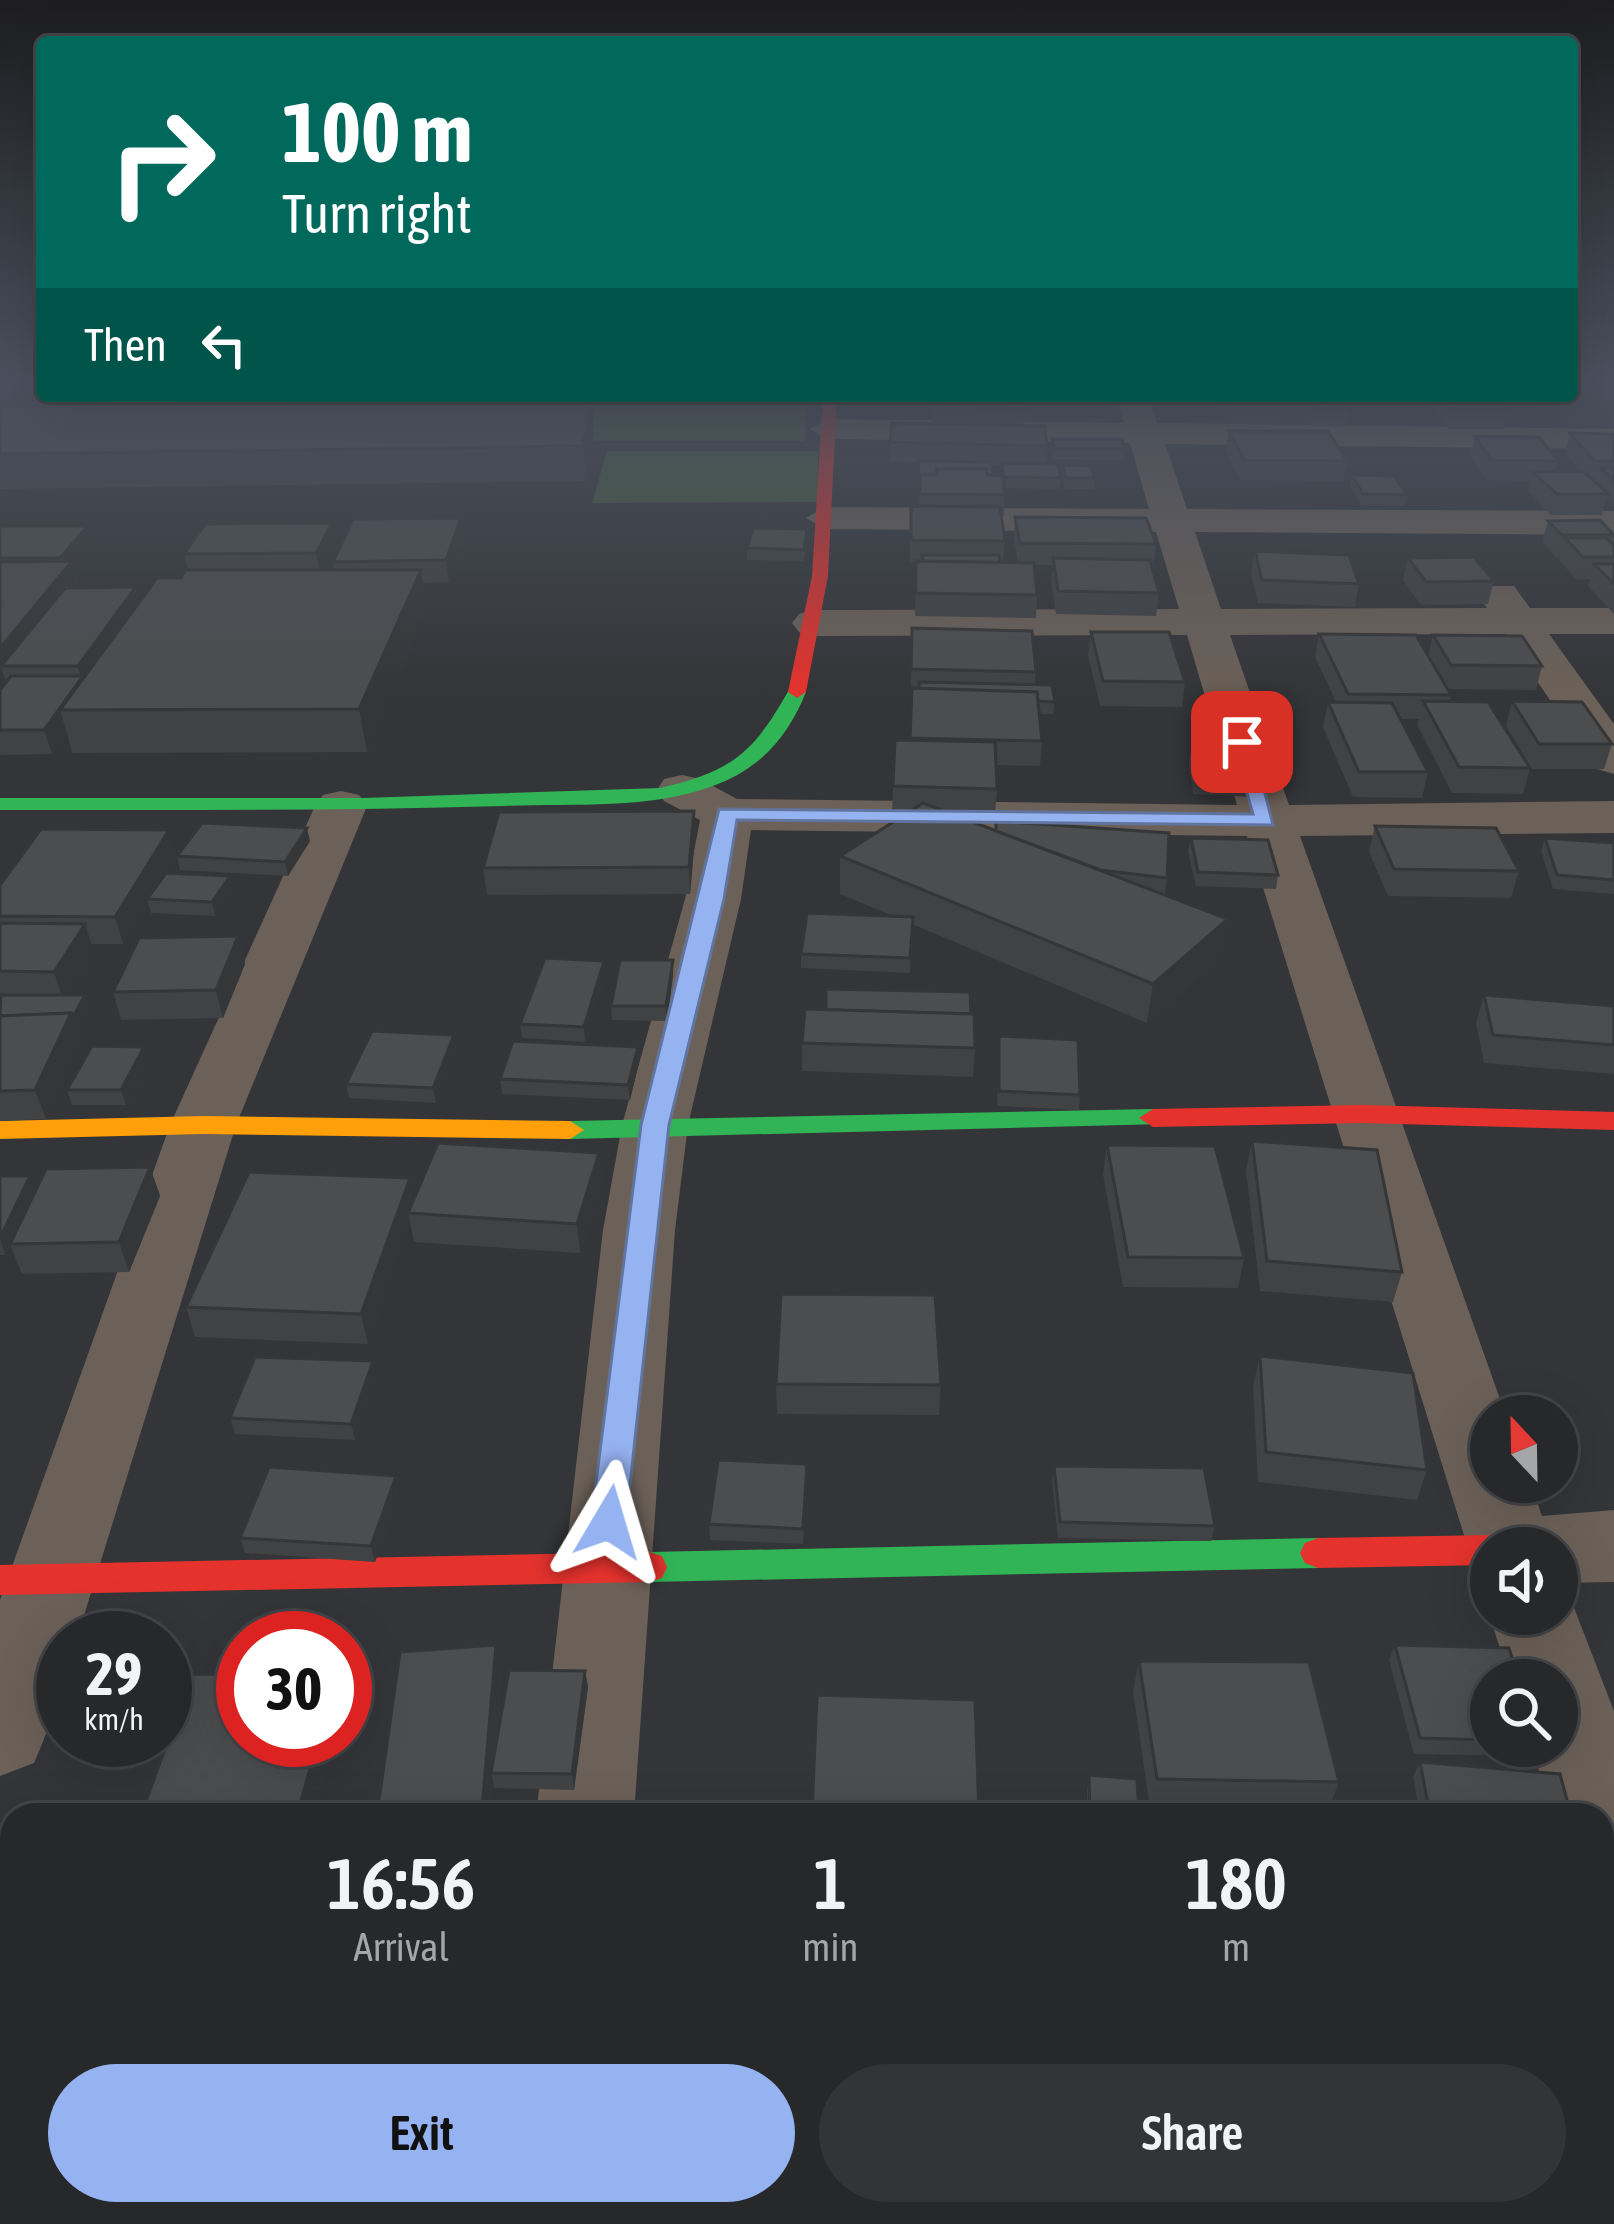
<!DOCTYPE html>
<html lang="en">
<head>
<meta charset="utf-8">
<style>
  body { margin:0; font-family:"Asap Condensed",sans-serif; background:#333436; color:#f1f3f6; height:100vh; display:flex; flex-direction:column; font-size:45px; white-space:nowrap }
  * { box-sizing:border-box; margin:0 }
  p { font-size:39px; color:#a4a6a8 }
  .icon { flex:none; width:66px; height:66px; fill:none; stroke:currentColor; stroke-width:2; stroke-linecap:round; stroke-linejoin:round }
  .map { position:relative; flex:1; overflow:hidden }
  .drawer { position:absolute; left:0px; top:1803px; width:1614px; height:423px; display:flex; flex-direction:column; background:#27282a; border-radius:36px 36px 0 0; box-shadow:0 12px 48px #0002,0 0 0 3px #434447 }
  .drawer>* { flex:none }
  .top-card { position:absolute; left:36px; top:36px; width:1542px; height:366px; border-radius:12px; box-shadow:0 12px 48px #0002,0 0 0 3px #434447; background:#00695c; color:#fff; overflow:hidden }
  .needle { width:78px; rotate:338deg }
  .controls { position:absolute; left:1470px; top:1395px; display:grid; gap:24px }
  .controls a { display:grid; place-items:center; width:108px; height:108px; border-radius:50%; background:#27282a; box-shadow:0 12px 48px #0002,0 0 0 3px #434447; font-size:60px }
  .speed { position:absolute; left:36px; top:1611px; display:flex; gap:24px; font-size:60px; font-weight:700; text-align:center }
  .speed>* { display:grid; place-content:center; width:156px; height:156px; border-radius:50%; background:#27282a; box-shadow:0 12px 48px #0002,0 0 0 3px #434447; line-height:1 }
  .speed small { font-size:30px; font-weight:400 }
  .speed .limit { border:18px solid #d22; background:#fff; color:#111 }
  .pin { position:absolute; display:grid; place-items:center; width:102px; height:102px; color:#fff; margin:-51px; border-radius:24px; box-shadow:0 6px 18px #0006 }
  .me { position:absolute; width:132px; margin:-66px; rotate:7deg; stroke-linejoin:round; filter:drop-shadow(0 0 9px #0008) }
  .turn { display:flex; align-items:center; gap:42px; height:252px; padding:0 48px; font-size:54px }
  .turn .icon { width:156px; height:156px; stroke-width:2.5 }
  .turn b { display:block; font-size:84px; line-height:102px }
  .then { display:flex; align-items:center; height:114px; padding:0 48px; background:#0003; gap:24px; font-size:45px }
  .eta { display:flex; justify-content:space-evenly; align-items:center; height:204px; text-align:center }
  .eta b { font-size:72px; font-weight:600; line-height:84px }
  .cta { display:flex; gap:24px; margin-top:auto; padding:24px 48px }
  .cta a { flex:1; height:138px; border-radius:72px; background:#95b2f1; color:#111; font-size:48px; font-weight:600; line-height:138px; text-align:center }
  .cta a+a { background:#333436; color:#f1f3f6 }
  .map>svg:first-child { display:block }
</style>
</head>
<body>
<div class="map">
<svg width="1614" height="2224" viewBox="0 0 1614 2224">
  <rect width="100%" height="100%" fill="#343538"/>
  <!-- green -->
  <g fill="#455c3a">
    <path d="M595 396H807L805 441H580Z"/>
    <path d="M607 451H818V502L592 503Z"/>
  </g>
  <g fill="none" stroke-linecap="round" stroke-linejoin="round">
    <!-- street -->
    <g fill="#6c6158" fill-rule="evenodd">
      <path d="M1116 396H1148L1157 423 1614 429V449L1165 444 1187 509 1614 511V535L1195 532 1221 609 1487 608 1478 595 1484 586H1514L1530 608H1614V634H1549L1614 724V774L1597 769 1505 634 1230 635 1289 805 1614 801V833L1300 836 1506 1416H1491V1482H1530L1542 1516 1614 1510V1582L1557 1583V1548H1491V1577L1480 1573 1468 1548 1247 836 751 830 741 899 688 1125 675 1230 634 1815H536L603 1230 622 1125 685 899 700 820 664 801 657 790 664 779 682 775 700 779 737 799 1237 805 1187 635 814 636 799 632 792 623 799 614 814 610 1179 609 1156 532 825 529 806 518 825 507 1149 509 1130 443 827 439 810 429 827 419 1124 423Z"/>
      <path d="M341 791 359 795 367 806 236 1125 77 1638H63C63 1685 53 1721 34 1763L0 1776V1600L170 1125 315 806 323 795Z"/>
      <path d="M1557 1584 1566 1587 1614 1711V1896L1602 1891V1815H1553L1531 1746H1557V1680H1510L1489 1614H1557Z"/>
      <rect x="497" y="2214" width="118" height="10"/>
    </g>
    <!-- fast -->
    <g fill="#30b455" fill-rule="evenodd">
      <path d="M790 688 806 692C788 737 760 769 713 786 648 810 573 803 504 806 336 811 168 810 0 810V798H363L660 788C734 771 754 752 790 688Z"/>
      <path d="M1153 1109 1163 1112 1167 1118 1163 1124 570 1139 556 1130 570 1121Z"/>
      <path d="M1318 1538 1331 1543 1336 1553 1331 1563 1318 1568 649 1582 636 1578 631 1567 636 1556 649 1552Z"/>
    </g>
    <!-- slow -->
    <path fill="#ff9f0a" fill-rule="evenodd" d="M203 1116 570 1121 584 1130 570 1139 203 1134 0 1139V1121Z"/>
    <!-- jam -->
    <g fill="#e5322d" fill-rule="evenodd">
      <path d="M823 396H837L828 576 806 692 797 698 788 692 812 576Z"/>
      <path d="M1362 1105 1614 1112V1130L1362 1123 1153 1127 1139 1118 1153 1109Z"/>
      <path d="M1491 1535 1504 1540 1508 1548H1491V1565L1318 1568 1305 1563 1300 1553 1305 1543 1318 1538Z"/>
      <path d="M649 1552 662 1556 667 1567 662 1578 649 1582 0 1595V1565Z"/>
    </g>
  </g>
  <!-- wall -->
  <g fill="#414244" fill-rule="evenodd">
    <path d="M386 396H523L522 400 387 402Z"/>
    <path d="M907 396H1005L1006 399 1025 408 1024 425 1047 446 1045 464 1061 478 1060 489 1004 488V516H1002L1005 541 1003 563H1018L1014 538 1015 517 1156 544 1153 566 1159 593 1156 616 1056 614 1051 580 1053 565H1034L1037 595 1036 618 915 616 916 562H910V527L911 506H919L918 463 890 462 892 423H934L929 411 930 401H908ZM991 465H1002V476L993 475Z"/>
    <path d="M1221 396H1291L1296 401 1297 396H1338L1350 407 1346 426 1311 427 1295 411 1294 421 1234 423 1220 407Z"/>
    <path d="M1434 396H1506L1504 406 1508 410 1503 429H1449L1435 412 1437 403Z"/>
    <path d="M0 407 594 433 586 481 0 489Z"/>
    <path d="M1229 431 1347 461 1343 481 1241 480 1226 451Z"/>
    <path d="M1570 433 1614 434V507L1606 499 1602 515H1551L1528 492 1531 481 1486 480 1470 456 1475 436 1558 461 1555 471H1580L1565 453Z"/>
    <path d="M1052 439 1124 449 1123 460 1053 459Z"/>
    <path d="M1063 465 1095 478 1094 489H1065L1062 476Z"/>
    <path d="M1352 475 1407 495 1405 506 1361 505 1350 486Z"/>
    <path d="M461 518 464 540 449 582 423 583 427 609 367 752 72 753 67 733 52 754 0 755V526L93 547 74 571 79 588 136 587 139 602 181 578 188 570 184 554 336 545 323 570H334L333 562Z"/>
    <path d="M1548 521 1614 533V614L1588 586 1590 579 1577 580 1559 560 1560 557H1556L1542 542Z"/>
    <path d="M807 540 804 561 747 560V548Z"/>
    <path d="M1255 551 1359 584 1355 607 1258 603 1251 573Z"/>
    <path d="M1408 558 1494 581 1488 604 1421 605 1403 580Z"/>
    <path d="M912 628 1036 672 1035 684 1055 702 1053 714H1039L1042 741 1040 766 996 765 997 789 995 815 951 814 995 830 1167 878 1165 895 1221 957 1147 1023 912 924 910 973 801 968V954L893 916 840 894V856L908 813 892 812 895 740H910Z"/>
    <path d="M1091 632 1185 682 1182 707 1100 706 1088 655Z"/>
    <path d="M1319 634 1428 656 1433 635 1542 666 1536 690 1448 689 1451 695 1450 701 1530 768 1523 794 1452 793 1417 725 1419 719H1400L1428 772 1422 798 1353 797 1323 727 1328 702H1336L1315 657Z"/>
    <path d="M1512 701 1612 744 1604 769H1532L1506 726Z"/>
    <path d="M1193 737 1257 772 1253 797 1193 794 1189 762Z"/>
    <path d="M694 811 695 837 690 894 487 895 483 868Z"/>
    <path d="M1375 826 1519 871 1511 898 1388 896 1369 852Z"/>
    <path d="M169 830 176 857 166 873 230 876 233 890 215 916 151 913 148 903 123 944H91L94 952 66 995 90 1009 77 1031 81 1041 46 1119 0 1121V885Z"/>
    <path d="M1191 838 1278 875 1276 889 1196 886 1188 851Z"/>
    <path d="M1545 838 1614 843V894L1553 889 1541 851Z"/>
    <path d="M310 841 288 876 180 870 177 856Z"/>
    <path d="M238 936 245 964 223 1018 121 1020 113 992Z"/>
    <path d="M604 961 605 975 585 1042 522 1038 520 1024Z"/>
    <path d="M673 975 667 1021 612 1020 611 1006Z"/>
    <path d="M1484 995 1614 1006V1074L1484 1063 1476 1023Z"/>
    <path d="M971 1014 975 1048 973 1077 802 1071V1043Z"/>
    <path d="M454 1035 456 1050 436 1103 349 1098 346 1084Z"/>
    <path d="M999 1036 1080 1095 1079 1110 997 1106Z"/>
    <path d="M638 1047 639 1062 630 1100 502 1094 500 1079Z"/>
    <path d="M148 1062 126 1105H72L67 1090Z"/>
    <path d="M1252 1141 1402 1272 1393 1302 1260 1291 1246 1170Z"/>
    <path d="M1107 1145 1244 1258 1238 1288 1123 1287 1103 1174Z"/>
    <path d="M599 1153 602 1182 580 1253 414 1242 410 1222 368 1344 195 1337 186 1307 410 1178 414 1199Z"/>
    <path d="M150 1167 160 1196 129 1272 22 1274 10 1245 5 1255H0V1176L36 1190Z"/>
    <path d="M1260 1356 1427 1470 1417 1500 1258 1482 1253 1386Z"/>
    <path d="M376 1377 355 1440 235 1434 230 1418Z"/>
    <path d="M776 1384 941 1385 939 1415 777 1414Z"/>
    <path d="M1054 1466 1215 1526 1211 1541 1058 1538 1052 1482Z"/>
    <path d="M807 1479 803 1544 710 1540 709 1524Z"/>
    <path d="M399 1492 375 1562 245 1553 240 1538Z"/>
    <path d="M496 1645 502 1675 496 1746 585 1671 588 1687 574 1790 494 1788 493 1781 490 1815H377Z"/>
    <path d="M1395 1645 1491 1680V1746H1537L1532 1756 1414 1754 1389 1660Z"/>
    <path d="M1139 1661 1339 1782 1328 1811 1150 1809 1133 1691Z"/>
    <path d="M1420 1762 1571 1815H1420L1413 1777Z"/>
    <path d="M1089 1775 1139 1815H1087V1791Z"/>
    <path d="M1602 1973 1614 1974V2131L1602 2130Z"/>
    <path d="M1429 2214H1602L1614 2224H1431Z"/>
  </g>
  <!-- shaded-wall -->
  <g fill="#353637">
    <path d="M592 400 594 433 586 481 583 446Z"/>
    <path d="M461 518 464 540 449 582 446 560Z"/>
    <path d="M332 523 336 545 320 575 316 553Z"/>
    <path d="M88 526 93 547 74 571 80 593 1 666 7 686 0 695V648L64 571 60 558Z"/>
    <path d="M421 570 427 609 367 752 359 709Z"/>
    <path d="M136 587 141 610 60 710 67 733 52 754 44 730 81 678 78 666Z"/>
    <path d="M694 811 695 837 690 894 689 867Z"/>
    <path d="M307 828 310 841 288 876 285 862Z"/>
    <path d="M169 830 176 857 150 899H147L148 903 123 944 115 917Z"/>
    <path d="M230 876 233 890 215 916 212 902Z"/>
    <path d="M1228 919 1221 957 1147 1023 1153 984Z"/>
    <path d="M85 924 94 952 63 1000 54 972Z"/>
    <path d="M238 936 245 964 223 1018 216 990Z"/>
    <path d="M673 960V975L667 1021 666 1006Z"/>
    <path d="M604 961 605 975 585 1042 584 1027Z"/>
    <path d="M85 995 90 1009 77 1031 81 1041 46 1119 35 1090 71 1013Z"/>
    <path d="M454 1035 456 1050 436 1103 433 1088Z"/>
    <path d="M144 1047 148 1062 126 1105 121 1090Z"/>
    <path d="M638 1047 639 1062 630 1100 628 1085Z"/>
    <path d="M599 1153 602 1182 580 1253 577 1224Z"/>
    <path d="M150 1167 160 1196 129 1272 119 1242Z"/>
    <path d="M30 1176 36 1191 5 1255 0 1238Z"/>
    <path d="M410 1178 416 1207 408 1213 410 1222 368 1344 361 1314Z"/>
    <path d="M373 1361 376 1377 355 1440 351 1424Z"/>
    <path d="M396 1476 399 1492 375 1562 371 1546Z"/>
    <path d="M496 1645 502 1675 493 1773H491L493 1781 490 1815H483L482 1809Z"/>
    <path d="M585 1671 588 1687 574 1790 572 1774Z"/>
    <path d="M318 1740H335L315 1815H297Z"/>
    <path d="M494 2214H505L503 2224H492Z"/>
  </g>
  <!-- building -->
  <g fill="#4c4d4f" stroke="#353637" stroke-width="3">
    <path d="M932 396H1005L1006 399H1022L1025 408 935 405Z"/>
    <path d="M1230 396H1291L1297 402 1237 404Z"/>
    <path d="M1303 396H1338L1350 407 1314 408Z"/>
    <path d="M1441 396H1495L1508 410H1453Z"/>
    <path d="M592 400 583 446 0 454V407Z"/>
    <path d="M892 423 1045 426 1047 446 890 442Z"/>
    <path d="M1229 431H1328L1347 461 1244 460Z"/>
    <path d="M1570 433 1614 434V461H1594Z"/>
    <path d="M1475 436 1539 437 1558 461 1491 460Z"/>
    <path d="M1052 439H1122L1124 449 1054 448Z"/>
    <path d="M918 461 991 462 993 475H987L986 469H937V475H920L919 477Z"/>
    <path d="M1002 463 1058 464 1061 478 1004 477Z"/>
    <path d="M1063 465 1091 466 1095 478H1066Z"/>
    <path d="M1601 468H1614V480Z"/>
    <path d="M937 469H986L987 475 1003 476 1005 495 920 494V475H937Z"/>
    <path d="M1583 471 1608 494H1557L1533 472Z"/>
    <path d="M1352 475 1394 476 1407 495 1363 494Z"/>
    <path d="M911 506 1000 507 1005 541 911 540Z"/>
    <path d="M1015 517 1146 518 1156 544 1020 543Z"/>
    <path d="M461 518 446 560 333 562 353 519Z"/>
    <path d="M1600 520 1614 535H1562L1548 521Z"/>
    <path d="M332 523 316 553 184 554 205 524Z"/>
    <path d="M0 526H88L60 558H0Z"/>
    <path d="M753 528 807 529 804 550 747 548Z"/>
    <path d="M1565 538H1606L1614 545V557H1583Z"/>
    <path d="M1255 551 1349 555 1359 584 1262 580Z"/>
    <path d="M922 555H999L1000 563 923 561Z"/>
    <path d="M1474 557 1494 581 1426 582 1408 558Z"/>
    <path d="M1053 558 1150 560 1159 593 1058 591Z"/>
    <path d="M72 561 0 648V562Z"/>
    <path d="M916 561 1034 563 1037 595 916 593Z"/>
    <path d="M1594 564H1614V584Z"/>
    <path d="M185 570H421L359 709 60 710 157 578H181Z"/>
    <path d="M136 587 78 666H1L65 588Z"/>
    <path d="M912 628 1032 631 1036 672 911 669Z"/>
    <path d="M1091 632H1169L1185 682 1103 681Z"/>
    <path d="M1319 634 1416 635 1451 695 1348 694Z"/>
    <path d="M1433 635 1522 636 1542 666 1451 665Z"/>
    <path d="M11 676H83L44 730H0V690Z"/>
    <path d="M919 682 1052 685 1055 702 1038 701 1037 692 919 689Z"/>
    <path d="M912 688 1037 692 1042 741 910 738Z"/>
    <path d="M1423 701 1488 702 1530 768 1459 767Z"/>
    <path d="M1512 701 1582 702 1612 744H1539Z"/>
    <path d="M1328 702 1392 703 1428 772H1359Z"/>
    <path d="M1193 737 1251 740 1257 772 1197 769Z"/>
    <path d="M895 740 995 742 997 789 893 786Z"/>
    <path d="M923 803 1228 919 1153 984 840 856Z"/>
    <path d="M694 811 689 867 483 868 499 812Z"/>
    <path d="M996 821 1169 833 1167 878 1101 870 996 831Z"/>
    <path d="M202 823 307 828 285 862 177 856Z"/>
    <path d="M1375 826 1496 828 1519 871 1394 869Z"/>
    <path d="M41 829 169 830 115 917 0 916V885Z"/>
    <path d="M1191 838 1268 840 1278 875 1198 872Z"/>
    <path d="M1545 838 1614 843V880L1557 875Z"/>
    <path d="M166 873 230 876 212 902 147 899Z"/>
    <path d="M807 913 913 917 910 958 801 954Z"/>
    <path d="M0 923 85 924 54 972 0 971Z"/>
    <path d="M238 936 216 990 113 992 139 938Z"/>
    <path d="M545 958 604 961 584 1027 520 1024Z"/>
    <path d="M620 960H673L666 1006H611Z"/>
    <path d="M826 989 970 992 971 1014 826 1010Z"/>
    <path d="M1 995H85L73 1017 71 1013 0 1016Z"/>
    <path d="M1484 995 1614 1006V1045L1493 1035Z"/>
    <path d="M805 1009 974 1014 975 1048 802 1043Z"/>
    <path d="M71 1013 35 1090 0 1091V1016Z"/>
    <path d="M372 1031 454 1035 433 1088 346 1084Z"/>
    <path d="M999 1036 1078 1040 1080 1095 999 1091Z"/>
    <path d="M513 1041 638 1047 628 1085 500 1079Z"/>
    <path d="M92 1046 144 1047 121 1090H67Z"/>
    <path d="M1252 1141 1377 1150 1402 1272 1267 1261Z"/>
    <path d="M438 1143 599 1153 577 1224 408 1213Z"/>
    <path d="M1107 1145 1215 1146 1244 1258 1128 1257Z"/>
    <path d="M150 1167 119 1242 10 1244 46 1169Z"/>
    <path d="M249 1172 410 1178 361 1314 186 1307Z"/>
    <path d="M0 1176H30L0 1238Z"/>
    <path d="M781 1294 935 1295 941 1385 776 1384Z"/>
    <path d="M1260 1356 1413 1373 1427 1470 1266 1452Z"/>
    <path d="M255 1357 373 1361 351 1424 230 1418Z"/>
    <path d="M718 1460 807 1464 803 1529 709 1524Z"/>
    <path d="M1054 1466 1204 1468 1215 1526 1060 1522Z"/>
    <path d="M269 1467 396 1476 371 1546 240 1538Z"/>
    <path d="M496 1645 482 1809 377 1815 400 1652Z"/>
    <path d="M1395 1645 1509 1648 1519 1680H1491V1740L1420 1738Z"/>
    <path d="M1139 1661 1309 1662 1339 1782 1157 1779Z"/>
    <path d="M509 1670 585 1671 572 1774 491 1773Z"/>
    <path d="M192 1674 243 1675V1740H318L297 1815H141Z"/>
    <path d="M817 1695 975 1700 979 1815H812Z"/>
    <path d="M1420 1762 1560 1774 1571 1815H1430Z"/>
    <path d="M1089 1775 1137 1779 1139 1815H1090Z"/>
    <path d="M1602 1973 1614 1974V2103L1602 2102Z"/>
    <path d="M1602 2137 1614 2138V2224H1451L1449 2214H1602Z"/>
    <path d="M344 2214H494L492 2224H342Z"/>
    <path d="M866 2214H1048L1049 2224H866Z"/>
  </g>
  <!-- sky -->
  <linearGradient id="sky" x2="0" y2="1"><stop stop-color="#1d1d1f"/><stop offset="0.55" stop-color="#4a515e"/><stop offset="1" stop-color="#4a515e" stop-opacity="0"/></linearGradient>
  <rect width="1614" height="694" fill="url(#sky)"/>
  <!-- route -->
  <path fill="#95b2f1" stroke="#61749d" stroke-width="3" d="M1242 736 1252 742 1273 825 737 820 724 899 669 1125 626 1522 621 1532H596L591 1522 641 1125 719 809 1253 814 1232 742Z"/>
</svg>
<div class="controls">
<a><svg class="needle" viewBox="-14 -14 28 28"><path d="M0-13l5 13h-10z" fill="#e53935"/><path d="M0 13l5-13h-10z" fill="#a4a6a8"/></svg></a>
<a><svg class="icon" aria-label="sound" viewBox="0 0 24 24"><path d="M4 9h4l5-4v14l-5-4H4zM17 9q2 3 0 6"/></svg></a>
<a><svg class="icon" aria-label="search" viewBox="0 0 24 24"><circle cx="10" cy="10" r="6"/><path d="M15 15l6 6"/></svg></a>
</div>
<div class="speed"><div>29<small>km/h</small></div><div class="limit">30</div></div>
<div class="pin" style="left:1242px;top:742px;background:#d93025"><svg class="icon" aria-label="arrive" viewBox="0 0 24 24"><path d="M6 21V4h12l-3 4 3 4H6"/></svg></div>
<svg class="me" style="left:609px;top:1522px" viewBox="-20 -20 40 40"><path d="M0-17L14 15 0 8-14 15z" fill="#95b2f1" stroke="#fff" stroke-width="4"/></svg>
<div class="top-card">
<div class="turn"><svg class="icon" aria-label="right" viewBox="0 0 24 24"><path d="M7 20v-9h11M14 6l5 5-5 5"/></svg><div><b>100 m</b>Turn right</div></div>
<div class="then">Then<svg class="icon" aria-label="left" viewBox="0 0 24 24"><path d="M17 20v-9H6M10 6l-5 5 5 5"/></svg></div>
</div>
<section class="drawer">
<div class="eta">
<div><b>16:56</b><p>Arrival</p></div>
<div><b>1</b><p>min</p></div>
<div><b>180</b><p>m</p></div>
</div>
<div class="cta"><a>Exit</a><a>Share</a></div>
</section>
</div>
</body>
</html>
